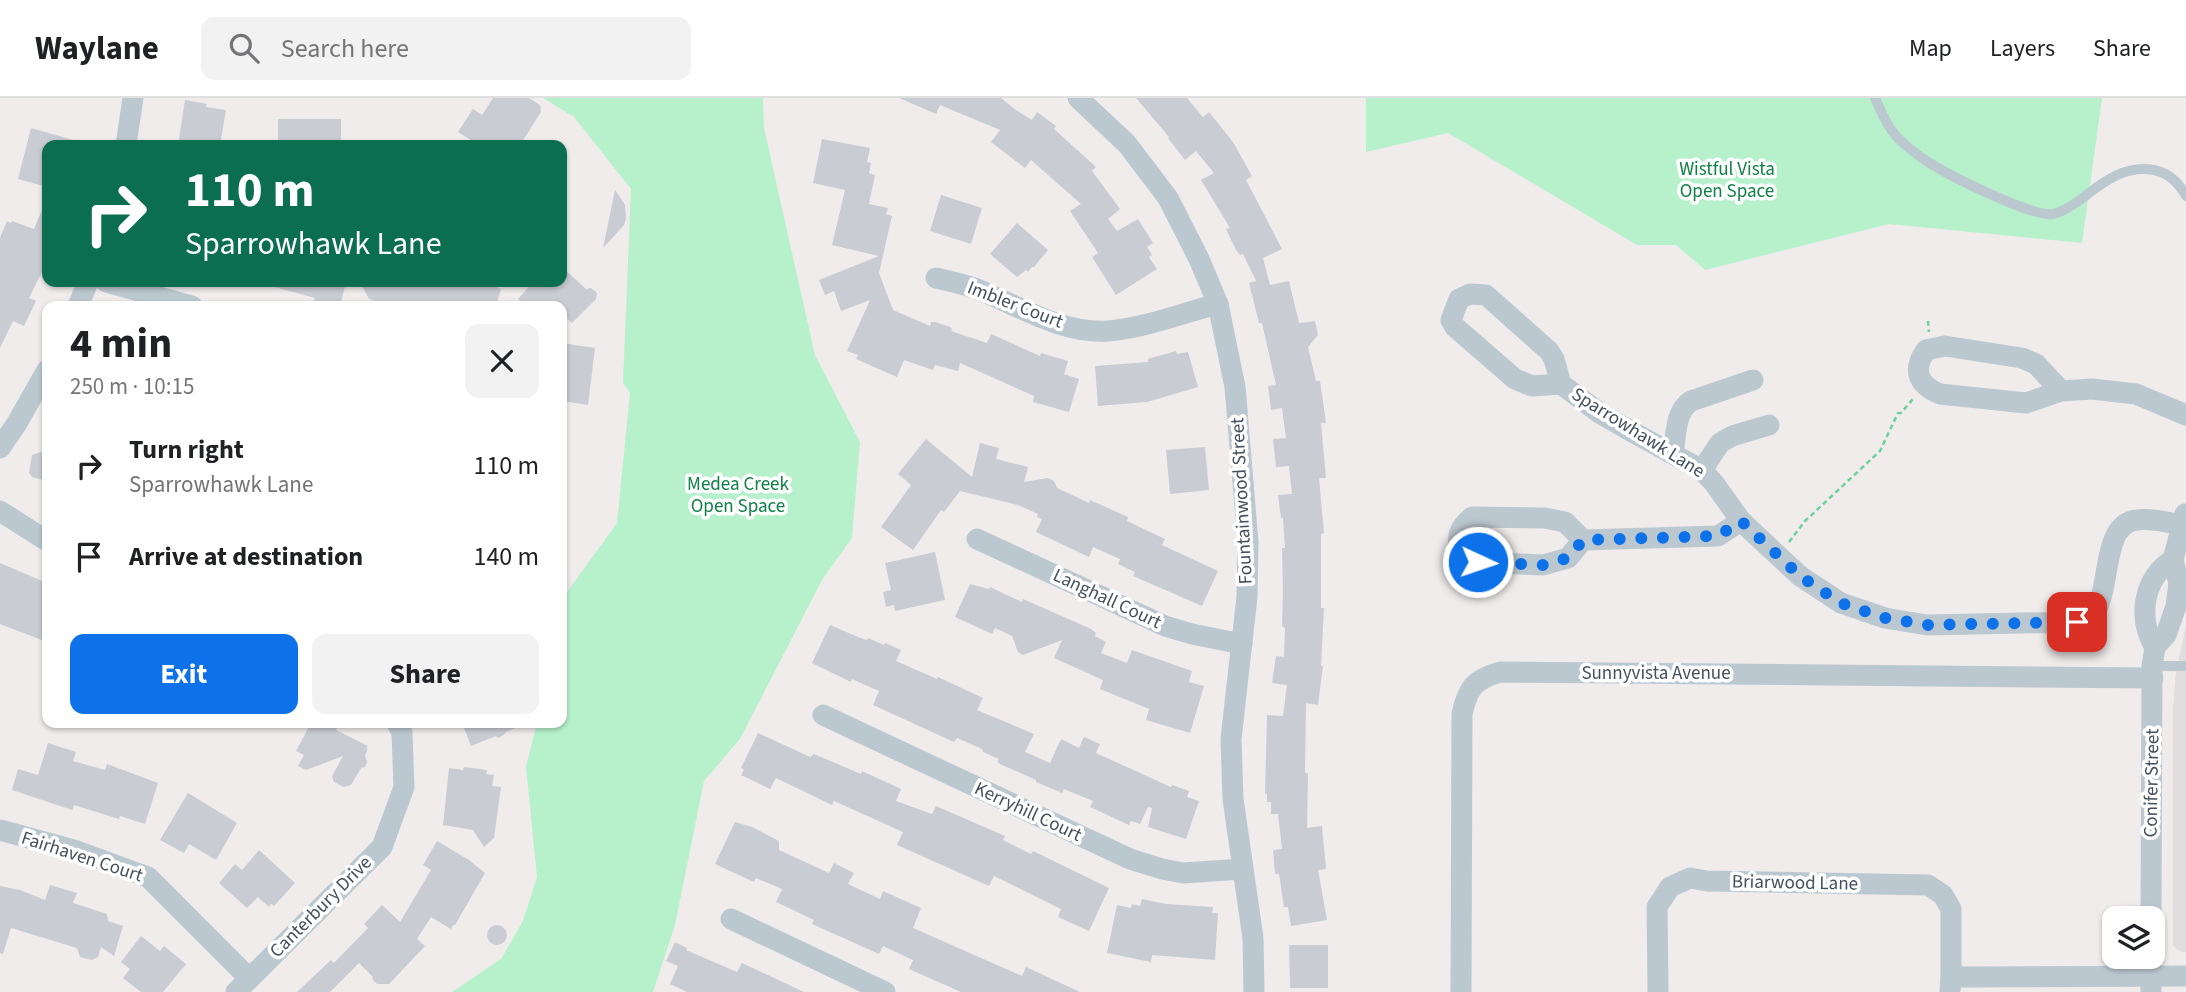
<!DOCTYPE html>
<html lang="en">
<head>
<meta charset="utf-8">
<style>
  body { margin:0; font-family:"Source Sans 3",sans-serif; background:#f2f2f2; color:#202124; height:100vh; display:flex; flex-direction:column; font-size:26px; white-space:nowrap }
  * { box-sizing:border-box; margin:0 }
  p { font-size:23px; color:#757577 }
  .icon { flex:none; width:38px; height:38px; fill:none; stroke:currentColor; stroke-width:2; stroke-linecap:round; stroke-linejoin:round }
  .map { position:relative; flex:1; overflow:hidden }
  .sheet { position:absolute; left:42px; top:203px; width:525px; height:427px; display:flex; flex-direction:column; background:#fff; border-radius:14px; box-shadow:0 2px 5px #0004 }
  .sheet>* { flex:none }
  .guide { position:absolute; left:42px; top:42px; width:525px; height:147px; border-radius:14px; box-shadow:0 2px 5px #0004; background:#0b6e4f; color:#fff; overflow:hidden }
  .controls { position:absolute; left:2102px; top:808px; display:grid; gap:14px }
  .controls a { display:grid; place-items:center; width:63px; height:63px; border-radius:14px; background:#fff; box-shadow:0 2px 5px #0004; font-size:35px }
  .pin { position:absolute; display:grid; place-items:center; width:60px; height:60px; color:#fff; margin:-30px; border-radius:14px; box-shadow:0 4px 10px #0006 }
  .me { position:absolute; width:77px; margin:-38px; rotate:93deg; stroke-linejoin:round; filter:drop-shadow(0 0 5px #0008) }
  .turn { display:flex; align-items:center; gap:24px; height:147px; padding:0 28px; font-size:32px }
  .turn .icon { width:91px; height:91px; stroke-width:2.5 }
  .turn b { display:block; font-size:49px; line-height:60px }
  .round { display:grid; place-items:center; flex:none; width:74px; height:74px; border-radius:14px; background:#f2f2f2 }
  .summary { display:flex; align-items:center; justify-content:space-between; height:119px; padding:0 28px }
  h1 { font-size:42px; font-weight:700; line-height:52px }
  .primary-button { display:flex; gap:14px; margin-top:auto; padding:14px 28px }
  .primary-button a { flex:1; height:80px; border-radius:14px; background:#0d71e9; color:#fff; font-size:28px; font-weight:700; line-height:80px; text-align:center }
  .primary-button a+a { background:#f2f2f2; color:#202124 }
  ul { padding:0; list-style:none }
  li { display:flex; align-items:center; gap:21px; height:91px; padding:0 28px }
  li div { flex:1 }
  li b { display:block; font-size:26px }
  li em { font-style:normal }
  header { display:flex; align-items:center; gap:42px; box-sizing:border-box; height:98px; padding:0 35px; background:#fff; border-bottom:2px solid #e0e0e0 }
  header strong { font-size:33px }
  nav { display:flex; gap:38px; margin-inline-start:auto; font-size:24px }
  .search { width:490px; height:63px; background:#f2f2f2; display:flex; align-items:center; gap:18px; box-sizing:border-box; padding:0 24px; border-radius:14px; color:#757577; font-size:26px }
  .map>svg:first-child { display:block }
</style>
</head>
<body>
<header>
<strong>Waylane</strong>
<div class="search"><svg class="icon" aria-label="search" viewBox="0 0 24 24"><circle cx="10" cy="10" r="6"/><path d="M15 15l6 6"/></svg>Search here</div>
<nav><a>Map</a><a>Layers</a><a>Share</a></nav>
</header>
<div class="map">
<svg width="2186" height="894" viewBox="0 0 2186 894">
  <rect width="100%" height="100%" fill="#f0ecec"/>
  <!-- education -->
  <path fill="#e1ddde" d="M2186 527V855L2177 852 2173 847V610L2176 574Z"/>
  <!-- green -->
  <g fill="#b7f1cc">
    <path d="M543 0H763L764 30 815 257 860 344 852 440 822 482 740 641 704 683 675 827 653 894H452L501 861 523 823 537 779 526 668 537 625H562V592L566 587 562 577V501L617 425 630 295 623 285 631 91 574 19Z"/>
    <path d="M1366 0H2102L2082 145 1889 126 1705 172 1676 147H1637L1448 35 1366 54Z"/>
  </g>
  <!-- building -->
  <g fill="#c9ccd2">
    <path d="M493 0H529L540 7 541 14 520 47H479L458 34 473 11 482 17Z"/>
    <path d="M899 0H1001L1016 12 1032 22 1037 14 1056 28 1054 31 1096 69 1092 73 1120 111 1108 121 1117 133 1138 121 1153 145 1147 149 1152 157 1149 159 1157 171 1116 197 1092 159 1098 155 1070 113 1081 106 1031 62 1025 70 991 44 1000 32 940 7 936 16Z"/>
    <path d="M1136 0H1187L1203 19 1209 14 1233 44 1252 78 1246 82 1282 151 1263 160 1270 187 1289 183 1299 225 1315 223 1318 237 1308 249 1316 283H1320L1326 325H1321L1326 380H1319L1324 435 1321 436V510H1324L1321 568H1323L1318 607 1306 605 1305 675H1308L1307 730 1322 728 1326 771 1318 772 1327 822 1291 828 1288 809H1284L1279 776H1275L1273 752 1282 751 1278 716H1271V704H1267V696H1265L1267 617 1283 618 1287 587 1272 585 1276 558 1284 559 1285 530 1282 528 1283 494 1282 450H1285L1283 420H1281L1278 397 1292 396 1289 368 1276 369 1273 341 1286 340 1282 310 1271 312 1268 288 1276 287 1262 225H1259L1249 185 1256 183 1243 156 1240 157 1236 152 1226 131 1230 130 1201 82 1214 75 1196 53 1185 62 1168 40 1169 39Z"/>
    <path d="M185 2 207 6 206 9 226 12 220 47H178Z"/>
    <path d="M278 21H341V44H320V47H278Z"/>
    <path d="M31 30 77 43V47H47V89L18 81Z"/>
    <path d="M822 41 870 50 867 64 871 65 869 75 875 77 869 106 888 110 886 116 892 118 879 175 893 212 930 228 931 224H935L950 229 952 231 951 233 987 245 991 236 1040 258 1041 255 1068 263 1064 276 1079 281 1069 314 1033 304 1034 298 960 265 958 273 935 267 933 272 904 262 897 279 856 261 858 257 847 253 870 202 841 213 834 193 825 197 819 182 879 158 832 147 845 92 813 85Z"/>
    <path d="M615 92 625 107 626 120 624 127 603 150Z"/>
    <path d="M941 97 982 110 971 146 930 133Z"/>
    <path d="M47 100 46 166 29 200 36 203 24 228 13 223 0 250V140L7 123 11 125 12 123 34 131Z"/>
    <path d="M1017 125 1048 152 1034 169H1032L1028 174 1026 172 1017 179 990 156Z"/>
    <path d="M562 169 586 191 591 190 597 195 596 201 572 225 563 217 562 208H527L518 201 533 184H562Z"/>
    <path d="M271 184H346L340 208H312L315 200 271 188Z"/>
    <path d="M360 184H475L488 186 501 191 496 208H391L369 201Z"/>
    <path d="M562 245 595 250 588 307 562 303Z"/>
    <path d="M1176 253 1177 256 1188 254 1198 289 1147 304 1098 308 1095 268 1148 264V261Z"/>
    <path d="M926 341 972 379 980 345 999 350 996 361 1028 369 1024 384 1048 380 1054 383 1057 390 1089 405 1090 402 1128 419 1127 423 1165 441 1162 447 1218 473 1202 508 1133 478 1135 474 1118 466 1120 461 1093 449 1089 459 1036 434 1042 421 1037 419 1038 416 1018 407 960 393 944 414 941 412 913 452 881 429 911 387 898 376Z"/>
    <path d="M1205 349 1209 392 1170 396 1166 352Z"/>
    <path d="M47 352V383L32 379 29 375 32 357Z"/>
    <path d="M935 454 945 502 895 513 894 507 886 509 883 494 891 492 885 465Z"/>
    <path d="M0 465 47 485 42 499 47 501V544L0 526Z"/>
    <path d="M970 486 989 491 990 489 1022 504 1023 501 1091 531 1096 535 1095 538 1106 544 1101 555 1127 565 1132 552 1192 573 1189 584 1204 588 1190 635 1146 622 1149 611 1100 591 1103 582 1054 560 1062 542 1023 557 1018 554 1012 538 995 530 992 536 955 519Z"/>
    <path d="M830 527 858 539 867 542 868 540 884 547 885 545 901 552 896 563 937 581 938 579 983 600 977 612 1034 636 1025 654 1050 665 1061 641 1079 650 1084 639 1100 646 1096 655 1171 689 1172 687 1189 693 1187 699 1199 703 1186 741 1148 729 1152 710 1148 709 1140 726 1131 723 1129 727 1090 709 1093 703 1064 691 1062 695 1036 684V682L1000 666 997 663 999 661 983 654 982 651 957 640 954 644 873 607 879 593 852 581 851 584 812 565Z"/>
    <path d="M311 625H340L336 632 368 648 366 650 368 651 365 657 367 664 365 669 361 670 351 687 344 689 334 684 332 678 343 658 306 672 298 668 304 657 296 653Z"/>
    <path d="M462 625H527L506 634 504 637 498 640 496 638 471 648Z"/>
    <path d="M758 635 810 659 814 656 861 676 862 673 901 691 896 703 932 716 936 708 1005 738 1003 742 1031 756 1033 753 1109 790 1089 833 1058 819 1061 811 994 778 989 788 897 747 903 734 834 703 832 707 776 680 770 691 741 677 744 672 741 670Z"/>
    <path d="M48 645 76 654 73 663 105 672 107 666 158 685 145 726 120 718 119 721 74 707 72 712 12 692 18 671 38 677Z"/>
    <path d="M464 669 487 672 486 676 494 677 492 688 501 689 494 740 484 749 473 732 443 727 449 670 463 672Z"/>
    <path d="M188 695 237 725 216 762 189 746 184 755 160 742Z"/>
    <path d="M735 724 752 729 779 743V752L829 775 834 765 854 775 848 786 880 801 883 793 921 810 913 830 1022 878 1026 869 1080 894H961L909 871 913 862 883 848 879 856 812 826 814 822 776 804 782 791 756 780 754 784 715 766Z"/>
    <path d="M437 743 469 762 485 775 455 827H453L451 831 431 819 417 841 425 848 389 886H377L373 882 372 878 359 865 330 894H297L331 862 334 865 368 830 364 826 382 807 400 824 431 772 423 767Z"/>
    <path d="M259 752 295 785 274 808 271 806 269 809 258 799 247 810 219 785 235 766 242 772Z"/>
    <path d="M50 787 77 795 73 805 107 816 108 823 123 828 114 858 101 849 98 859 92 862 80 859 77 850 11 830 3 856 0 855V788L20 792 45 802Z"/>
    <path d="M1142 801 1166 806 1213 809 1212 815H1218L1215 862 1152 857 1151 864 1107 855 1117 807 1131 810 1132 806 1140 808Z"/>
    <circle cx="497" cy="837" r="10"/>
    <path d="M141 838 160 853 164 848 186 866 163 894H141L123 880 130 871 121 864Z"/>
    <path d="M675 844 687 850 686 852 737 874 742 865 804 894H687L670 886 678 868 666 863Z"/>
    <path d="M1289 847H1328V890H1290Z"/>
  </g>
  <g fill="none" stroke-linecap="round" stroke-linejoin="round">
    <!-- path -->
    <g stroke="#6dd19e" stroke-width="2.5" stroke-dasharray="5 3.5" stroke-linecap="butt">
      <path d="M1928 223 1929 234"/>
      <path d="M1789 444 1805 423 1880 353 1898 315H1901L1913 301"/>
    </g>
    <!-- service -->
    <g stroke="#bcc8d0" stroke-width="10">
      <path d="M1875 0C1881 13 1886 27 1896 38 1904 47 1915 55 1925 62 1946 76 2031 119 2053 116 2062 114 2070 109 2077 104 2100 87 2123 66 2154 72 2169 75 2179 85 2186 98"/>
      <path d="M2152 568H2186"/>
    </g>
    <!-- minor -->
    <g stroke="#bcc8d0" stroke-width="21">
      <path d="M1078 0 1127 46 1168 100 1199 161 1218 206 1235 289 1248 444 1247 499 1231 641 1233 701 1253 840 1254 894"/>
      <path d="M126 47 133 0"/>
      <path d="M936 180C949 183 964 186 977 191 1019 208 1062 236 1108 233 1145 230 1182 215 1218 206"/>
      <path d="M106 184 192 208"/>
      <path d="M78 208 88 184"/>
      <path d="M1561 286 1532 288 1515 281 1455 229 1451 222 1459 201 1470 196 1486 197 1549 253 1554 261 1561 286 1601 316 1627 331 1702 372 1714 385 1741 423 1800 478 1841 505 1885 520 1927 527 2077 524C2081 522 2088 520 2092 517 2113 496 2099 426 2137 422 2151 420 2167 424 2181 427"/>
      <path d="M2061 293 2036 266 2022 260 1945 248 1926 252C1912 272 1918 287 1940 296L2026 305 2061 293 2092 291 2136 296 2186 317"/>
      <path d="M0 350 17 325 47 272"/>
      <path d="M1673 356C1676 338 1675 313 1691 303L1753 282"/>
      <path d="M1702 372 1720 345 1732 338 1769 327"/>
      <path d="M0 413 47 443"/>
      <path d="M977 441 1165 528 1192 536 1242 546"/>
      <path d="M1583 442 1565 424 1545 420 1472 419C1458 431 1456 438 1461 456L1478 464 1543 467 1568 460 1583 442 1718 438 1741 423"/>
      <path d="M2155 549C2137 521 2143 479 2173 462"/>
      <path d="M823 617 1130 761 1162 771 1183 775 1243 771"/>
      <path d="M0 732 77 753 148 779 249 880"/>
      <path d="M731 821 885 894"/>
      <path d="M2151 821 2152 568 2155 549 2166 537 2176 508 2179 485 2173 462 2185 416"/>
      <path d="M2150 859 2151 894"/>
      <path d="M1950 892 1951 880 1958 879 2186 878"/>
      <path d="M236 894 382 749 404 689 402 635 397 625"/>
      <path d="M1461 894 1462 616C1468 589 1474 582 1500 574L2153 580"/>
      <path d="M1658 894 1657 809 1670 789 1690 780 1707 783 1928 787 1943 797 1951 811V880"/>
    </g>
  </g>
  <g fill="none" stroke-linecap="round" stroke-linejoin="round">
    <!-- route -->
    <path stroke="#0d71e9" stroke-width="12" stroke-dasharray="0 21.6" d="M1478 464 1543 467 1568 460 1583 442 1718 438 1741 423 1800 478 1841 505 1885 520 1927 527 2077 524"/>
  </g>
  <g text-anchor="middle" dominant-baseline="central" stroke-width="7" stroke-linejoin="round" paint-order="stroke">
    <!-- park labels -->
    <g font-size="19" fill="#108147" stroke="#fff">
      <text x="1727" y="71">Wistful Vista<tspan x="1727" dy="22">Open Space</tspan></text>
      <text x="738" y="386">Medea Creek<tspan x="738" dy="22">Open Space</tspan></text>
    </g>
    <!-- street labels -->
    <g font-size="19" fill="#44505b" stroke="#fff">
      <text transform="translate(1015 207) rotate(21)">Imbler Court</text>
      <text transform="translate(1638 335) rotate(32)">Sparrowhawk Lane</text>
      <text transform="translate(1242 403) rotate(-93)">Fountainwood Street</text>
      <text transform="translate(1107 501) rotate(25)">Langhall Court</text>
      <text x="1656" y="575">Sunnyvista Avenue</text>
      <text transform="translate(2152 685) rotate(-89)">Conifer Street</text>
      <text transform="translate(1028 714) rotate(25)">Kerryhill Court</text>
      <text transform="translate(82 759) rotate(18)">Fairhaven Court</text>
      <text transform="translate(1795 785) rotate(1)">Briarwood Lane</text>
      <text transform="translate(321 809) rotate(-45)">Canterbury Drive</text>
    </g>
  </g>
</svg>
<div class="controls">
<a><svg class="icon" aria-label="layers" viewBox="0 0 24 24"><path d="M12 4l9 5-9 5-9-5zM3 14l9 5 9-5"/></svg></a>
</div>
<div class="pin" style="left:2077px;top:524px;background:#d93025"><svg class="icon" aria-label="arrive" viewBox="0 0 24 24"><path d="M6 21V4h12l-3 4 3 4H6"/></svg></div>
<svg class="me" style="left:1478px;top:464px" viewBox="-20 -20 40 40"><circle r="17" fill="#0d71e9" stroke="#fff" stroke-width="3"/><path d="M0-11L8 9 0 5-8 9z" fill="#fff"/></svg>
<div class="guide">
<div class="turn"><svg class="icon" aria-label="right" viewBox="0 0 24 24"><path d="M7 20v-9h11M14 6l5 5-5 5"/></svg><div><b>110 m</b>Sparrowhawk Lane</div></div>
</div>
<section class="sheet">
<div class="summary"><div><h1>4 min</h1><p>250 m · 10:15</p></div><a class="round"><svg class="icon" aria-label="close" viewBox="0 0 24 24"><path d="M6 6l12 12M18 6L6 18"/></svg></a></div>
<ul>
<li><svg class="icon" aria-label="right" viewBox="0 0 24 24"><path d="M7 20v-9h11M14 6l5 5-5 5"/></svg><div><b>Turn right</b><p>Sparrowhawk Lane</p></div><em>110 m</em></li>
<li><svg class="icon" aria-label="arrive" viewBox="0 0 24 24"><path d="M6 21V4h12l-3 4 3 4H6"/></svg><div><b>Arrive at destination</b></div><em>140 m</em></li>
</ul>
<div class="primary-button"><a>Exit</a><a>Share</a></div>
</section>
</div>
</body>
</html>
